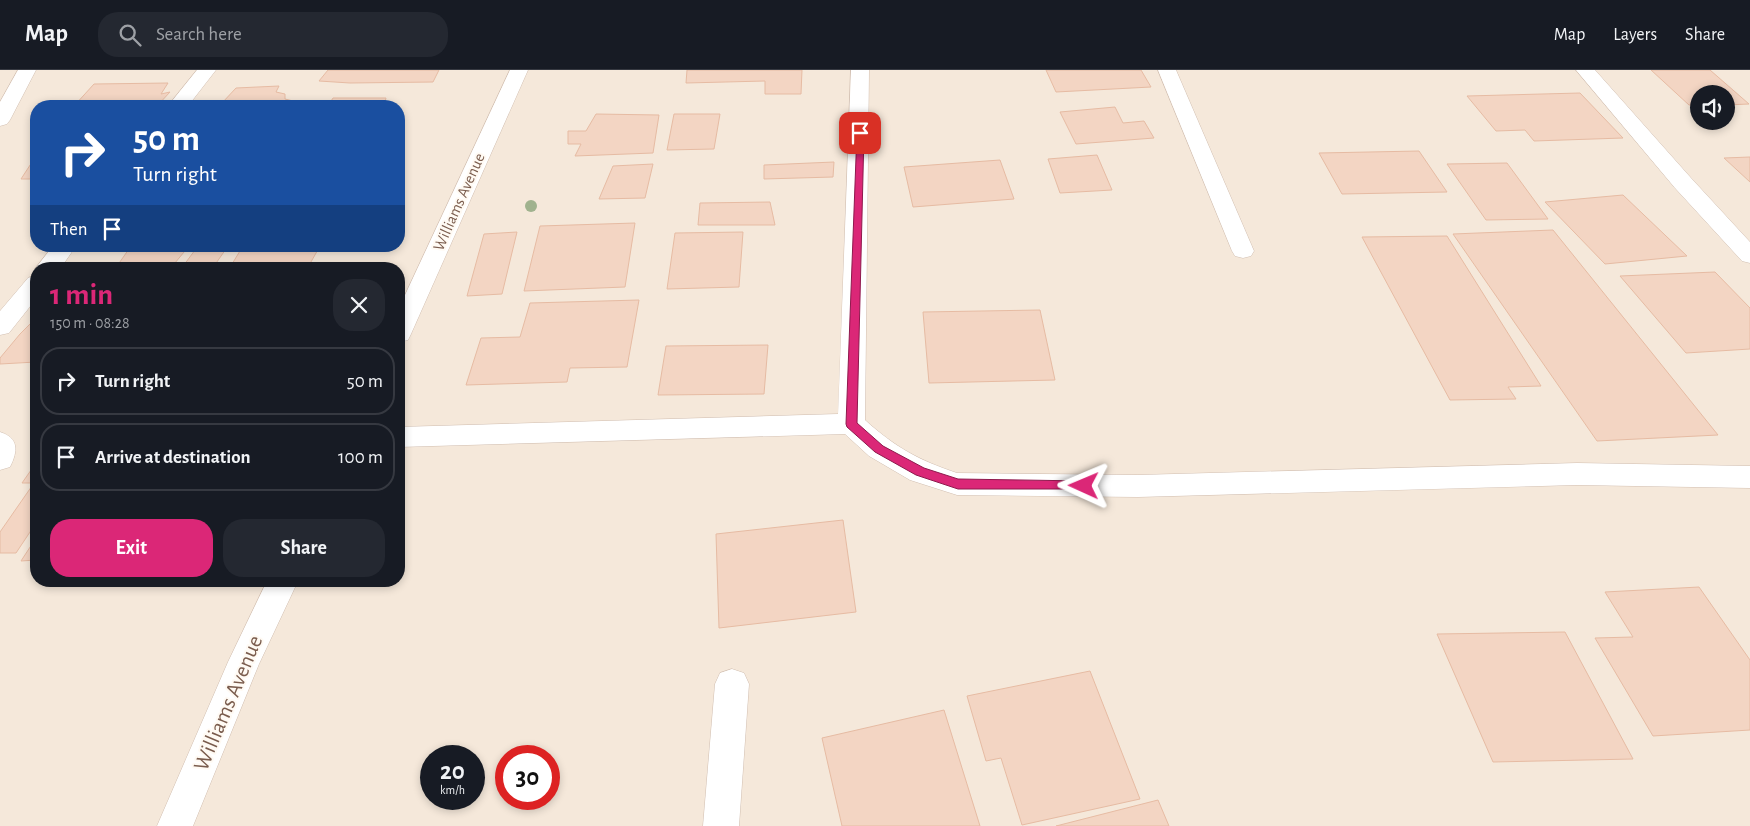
<!DOCTYPE html>
<html lang="en">
<head>
<meta charset="utf-8">
<style>
  body { margin:0; font-family:"Alegreya Sans",sans-serif; background:#242831; color:#f1f3f6; height:100vh; display:flex; flex-direction:column; font-size:19px; white-space:nowrap }
  * { box-sizing:border-box; margin:0 }
  p { font-size:16px; color:#9ea1a6 }
  .icon { flex:none; width:28px; height:28px; fill:none; stroke:currentColor; stroke-width:2; stroke-linecap:round; stroke-linejoin:round }
  .map { position:relative; flex:1; overflow:hidden }
  .details { position:absolute; left:30px; top:192px; width:375px; height:325px; display:flex; flex-direction:column; background:#171b24; border-radius:20px; box-shadow:0 2px 8px #0003 }
  .details>* { flex:none }
  .hud { position:absolute; left:30px; top:30px; width:375px; height:152px; border-radius:20px; box-shadow:0 2px 8px #0003; background:#1a4fa0; color:#fff; overflow:hidden }
  .buttons { position:absolute; left:1690px; top:15px; display:grid; gap:10px }
  .buttons a { display:grid; place-items:center; width:45px; height:45px; border-radius:50%; background:#171b24; box-shadow:0 2px 8px #0003; font-size:25px }
  .speed { position:absolute; left:420px; top:675px; display:flex; gap:10px; font-size:25px; font-weight:700; text-align:center }
  .speed>* { display:grid; place-content:center; width:65px; height:65px; border-radius:50%; background:#171b24; box-shadow:0 2px 8px #0003; line-height:1 }
  .speed small { font-size:12px; font-weight:400 }
  .speed .limit { border:8px solid #d22; background:#fff; color:#111 }
  .pin { position:absolute; display:grid; place-items:center; width:42px; height:42px; color:#fff; margin:-21px; border-radius:10px; box-shadow:0 2px 8px #0006 }
  .me { position:absolute; width:55px; margin:-28px; rotate:271deg; stroke-linejoin:round; filter:drop-shadow(0 0 4px #0008) }
  .turn { display:flex; align-items:center; gap:18px; height:105px; padding:0 20px; font-size:22px }
  .turn .icon { width:65px; height:65px; stroke-width:2.5 }
  .turn b { display:block; font-size:35px; line-height:42px }
  .then { display:flex; align-items:center; height:48px; padding:0 20px; background:#0003; gap:10px; font-size:19px }
  .round { display:grid; place-items:center; flex:none; width:52px; height:52px; border-radius:20px; background:#242831 }
  .overview { display:flex; align-items:center; justify-content:space-between; height:85px; padding:0 20px }
  h1 { font-size:30px; font-weight:600; line-height:38px; color:#db2777 }
  .primary-button { display:flex; gap:10px; margin-top:auto; padding:10px 20px }
  .primary-button a { flex:1; height:58px; border-radius:20px; background:#db2777; color:#fff; font-size:20px; font-weight:600; line-height:58px; text-align:center }
  .primary-button a+a { background:#242831; color:#f1f3f6 }
  ul { padding:0; list-style:none }
  li { display:flex; align-items:center; gap:15px; height:68px; margin:0 10px 8px; padding:0 10px; border:2px solid #363941; border-radius:20px }
  li div { flex:1 }
  li b { display:block; font-size:19px }
  li em { font-style:normal }
  header { display:flex; align-items:center; gap:30px; box-sizing:border-box; height:70px; padding:0 25px; background:#171b24; border-bottom:1px solid #363941 }
  header strong { font-size:24px }
  nav { display:flex; gap:28px; margin-inline-start:auto; font-size:18px }
  .search { width:350px; height:45px; background:#242831; display:flex; align-items:center; gap:12px; box-sizing:border-box; padding:0 18px; border-radius:20px; color:#9ea1a6; font-size:19px }
  .map>svg:first-child { display:block }
</style>
</head>
<body>
<header>
<strong>Map</strong>
<div class="search"><svg class="icon" aria-label="search" viewBox="0 0 24 24"><circle cx="10" cy="10" r="6"/><path d="M15 15l6 6"/></svg>Search here</div>
<nav><a>Map</a><a>Layers</a><a>Share</a></nav>
</header>
<div class="map">
<svg width="1750" height="756" viewBox="0 0 1750 756">
  <rect width="100%" height="100%" fill="#fdf6ec"/>
  <!-- residential -->
  <path fill="#f5e8da" fill-rule="evenodd" d="M0 0H1750V756H0ZM1699 24H1726V51H1699ZM36 36H399V176H36ZM36 199H399V511H36ZM431 686H474V729H431ZM506 686H549V729H506Z"/>
  <!-- building -->
  <g fill="#f3d5c3" stroke="#e6bba3">
    <path d="M328 0H439L433 12 350 13 319 11Z"/>
    <path d="M687 0H802L801 24H765V11L686 13Z"/>
    <path d="M1046 0H1141L1151 17 1056 22Z"/>
    <path d="M1651 0H1710L1749 34 1726 35V24H1699V35H1689Z"/>
    <path d="M168 13 161 24 170 22 157 36H74L94 14Z"/>
    <path d="M279 16 276 22 285 24V29L293 31 291 36H208L222 33 236 18Z"/>
    <path d="M1580 23 1623 68 1534 71 1525 60 1496 61 1467 26Z"/>
    <path d="M333 28H386L384 36H328Z"/>
    <path d="M1115 37 1123 53 1144 51 1154 68 1076 74 1060 42Z"/>
    <path d="M596 44 659 45 653 83 575 86 581 74H568V61H586Z"/>
    <path d="M674 44H720L714 79 667 80Z"/>
    <path d="M1419 81 1447 122 1342 124 1319 83Z"/>
    <path d="M1097 85 1112 120 1060 123 1048 89Z"/>
    <path d="M36 86V109H21Z"/>
    <path d="M1750 87V112L1724 88Z"/>
    <path d="M1000 90 1014 129 913 137 904 97Z"/>
    <path d="M834 92 833 107 764 109V95Z"/>
    <path d="M1507 93 1548 149 1486 150 1447 94Z"/>
    <path d="M653 94 645 128 599 129 613 96Z"/>
    <path d="M1623 125 1687 186 1605 194 1545 132Z"/>
    <path d="M770 132 775 155H698L700 133Z"/>
    <path d="M635 153 625 217 524 221 540 156Z"/>
    <path d="M1553 160 1718 365 1597 371 1453 164Z"/>
    <path d="M517 162 502 224 467 226 484 164Z"/>
    <path d="M743 162 739 217 667 219 675 163Z"/>
    <path d="M1447 166 1541 316 1508 317 1516 329 1450 330 1362 167Z"/>
    <path d="M131 176H189L170 199H115Z"/>
    <path d="M198 176H228L212 199H181Z"/>
    <path d="M243 176H320L307 199H229Z"/>
    <path d="M1715 202 1750 238V279L1686 283 1620 206Z"/>
    <path d="M639 230 627 297 570 298 567 312 466 315 481 268 520 267 530 233Z"/>
    <path d="M1040 240 1055 310 929 313 923 242Z"/>
    <path d="M36 248V292L0 294V288L20 264Z"/>
    <path d="M768 275 764 324 658 325 666 276Z"/>
    <path d="M36 393V453L16 483H0V462L34 413H22Z"/>
    <path d="M843 450 856 542 719 558 716 464Z"/>
    <path d="M36 468V490L21 491Z"/>
    <path d="M1699 517 1750 590V660L1653 666 1595 568 1633 567 1605 522Z"/>
    <path d="M1565 562 1633 689 1493 692 1437 564Z"/>
    <path d="M1090 601 1140 729 1022 755 1001 688 986 691 967 626Z"/>
    <path d="M944 640 980 756H842L822 668Z"/>
    <path d="M1158 730 1169 756H1056Z"/>
  </g>
  <g fill="none" stroke-linecap="round" stroke-linejoin="round">
    <defs>
      <g id="minor">
        <path d="M18 0H36L10 50 7 54 0 56V32Z"/>
        <path d="M197 0H216L188 36H168Z"/>
        <path d="M510 0H528L411 264 408 270 399 272V238Z"/>
        <path d="M851 0H869L865 350C895 377 918 390 957 403L1138 405 1577 393 1750 396V418L1577 415 1138 427 957 425 910 410 869 386 845 364 399 377V357L838 344Z"/>
        <path d="M1158 0H1176L1254 181 1251 186 1243 188 1235 186 1232 181Z"/>
        <path d="M1576 0H1595L1691 108 1750 172V193L1742 191 1675 118Z"/>
        <path d="M53 176H76L60 199H36V200L35 199Z"/>
        <path d="M36 205V229L9 263 0 265V241L28 208Z"/>
        <path d="M0 362C19 368 18 381 10 397L0 400Z"/>
        <path d="M267 511H298L259 594 193 756H157L228 592Z"/>
        <path d="M732 599 744 603 749 614 739 756H703L715 614 720 603Z"/>
      </g>
    </defs>
    <!-- minor casing -->
    <use href="#minor" stroke="#d1beb0" stroke-width="1"/>
    <!-- minor -->
    <use href="#minor" fill="#fff" fill-rule="evenodd"/>
  </g>
  <!-- trees -->
  <circle fill="#a0b28e" cx="531" cy="136" r="6"/>
  <!-- route -->
  <path fill="#db2777" stroke="#8e194d" d="M857 61 864 63 857 353 883 376 924 398 958 409 1084 411 1088 412 1090 416 1088 419H958L916 405 875 382 847 357 846 354Z"/>
  <g text-anchor="middle" dominant-baseline="central" stroke-width="4" stroke-linejoin="round" paint-order="stroke">
    <!-- far-street labels -->
    <g font-size="16" fill="#7a5c4d" stroke="#fffaf3">
      <text transform="translate(459 132) rotate(-66)">Williams Avenue</text>
    </g>
    <!-- near-street labels -->
    <g font-size="22" fill="#7a5c4d" stroke="#fffaf3">
      <text transform="translate(228 633) rotate(-67)">Williams Avenue</text>
    </g>
  </g>
</svg>
<div class="buttons">
<a><svg class="icon" aria-label="sound" viewBox="0 0 24 24"><path d="M4 9h4l5-4v14l-5-4H4zM17 9q2 3 0 6"/></svg></a>
</div>
<div class="speed"><div>20<small>km/h</small></div><div class="limit">30</div></div>
<div class="pin" style="left:860px;top:63px;background:#d93025"><svg class="icon" aria-label="arrive" viewBox="0 0 24 24"><path d="M6 21V4h12l-3 4 3 4H6"/></svg></div>
<svg class="me" style="left:1084px;top:416px" viewBox="-20 -20 40 40"><path d="M0-17L14 15 0 8-14 15z" fill="#db2777" stroke="#fff" stroke-width="4"/></svg>
<div class="hud">
<div class="turn"><svg class="icon" aria-label="right" viewBox="0 0 24 24"><path d="M7 20v-9h11M14 6l5 5-5 5"/></svg><div><b>50 m</b>Turn right</div></div>
<div class="then">Then<svg class="icon" aria-label="arrive" viewBox="0 0 24 24"><path d="M6 21V4h12l-3 4 3 4H6"/></svg></div>
</div>
<section class="details">
<div class="overview"><div><h1>1 min</h1><p>150 m · 08:28</p></div><a class="round"><svg class="icon" aria-label="close" viewBox="0 0 24 24"><path d="M6 6l12 12M18 6L6 18"/></svg></a></div>
<ul>
<li><svg class="icon" aria-label="right" viewBox="0 0 24 24"><path d="M7 20v-9h11M14 6l5 5-5 5"/></svg><div><b>Turn right</b></div><em>50 m</em></li>
<li><svg class="icon" aria-label="arrive" viewBox="0 0 24 24"><path d="M6 21V4h12l-3 4 3 4H6"/></svg><div><b>Arrive at destination</b></div><em>100 m</em></li>
</ul>
<div class="primary-button"><a>Exit</a><a>Share</a></div>
</section>
</div>
</body>
</html>
